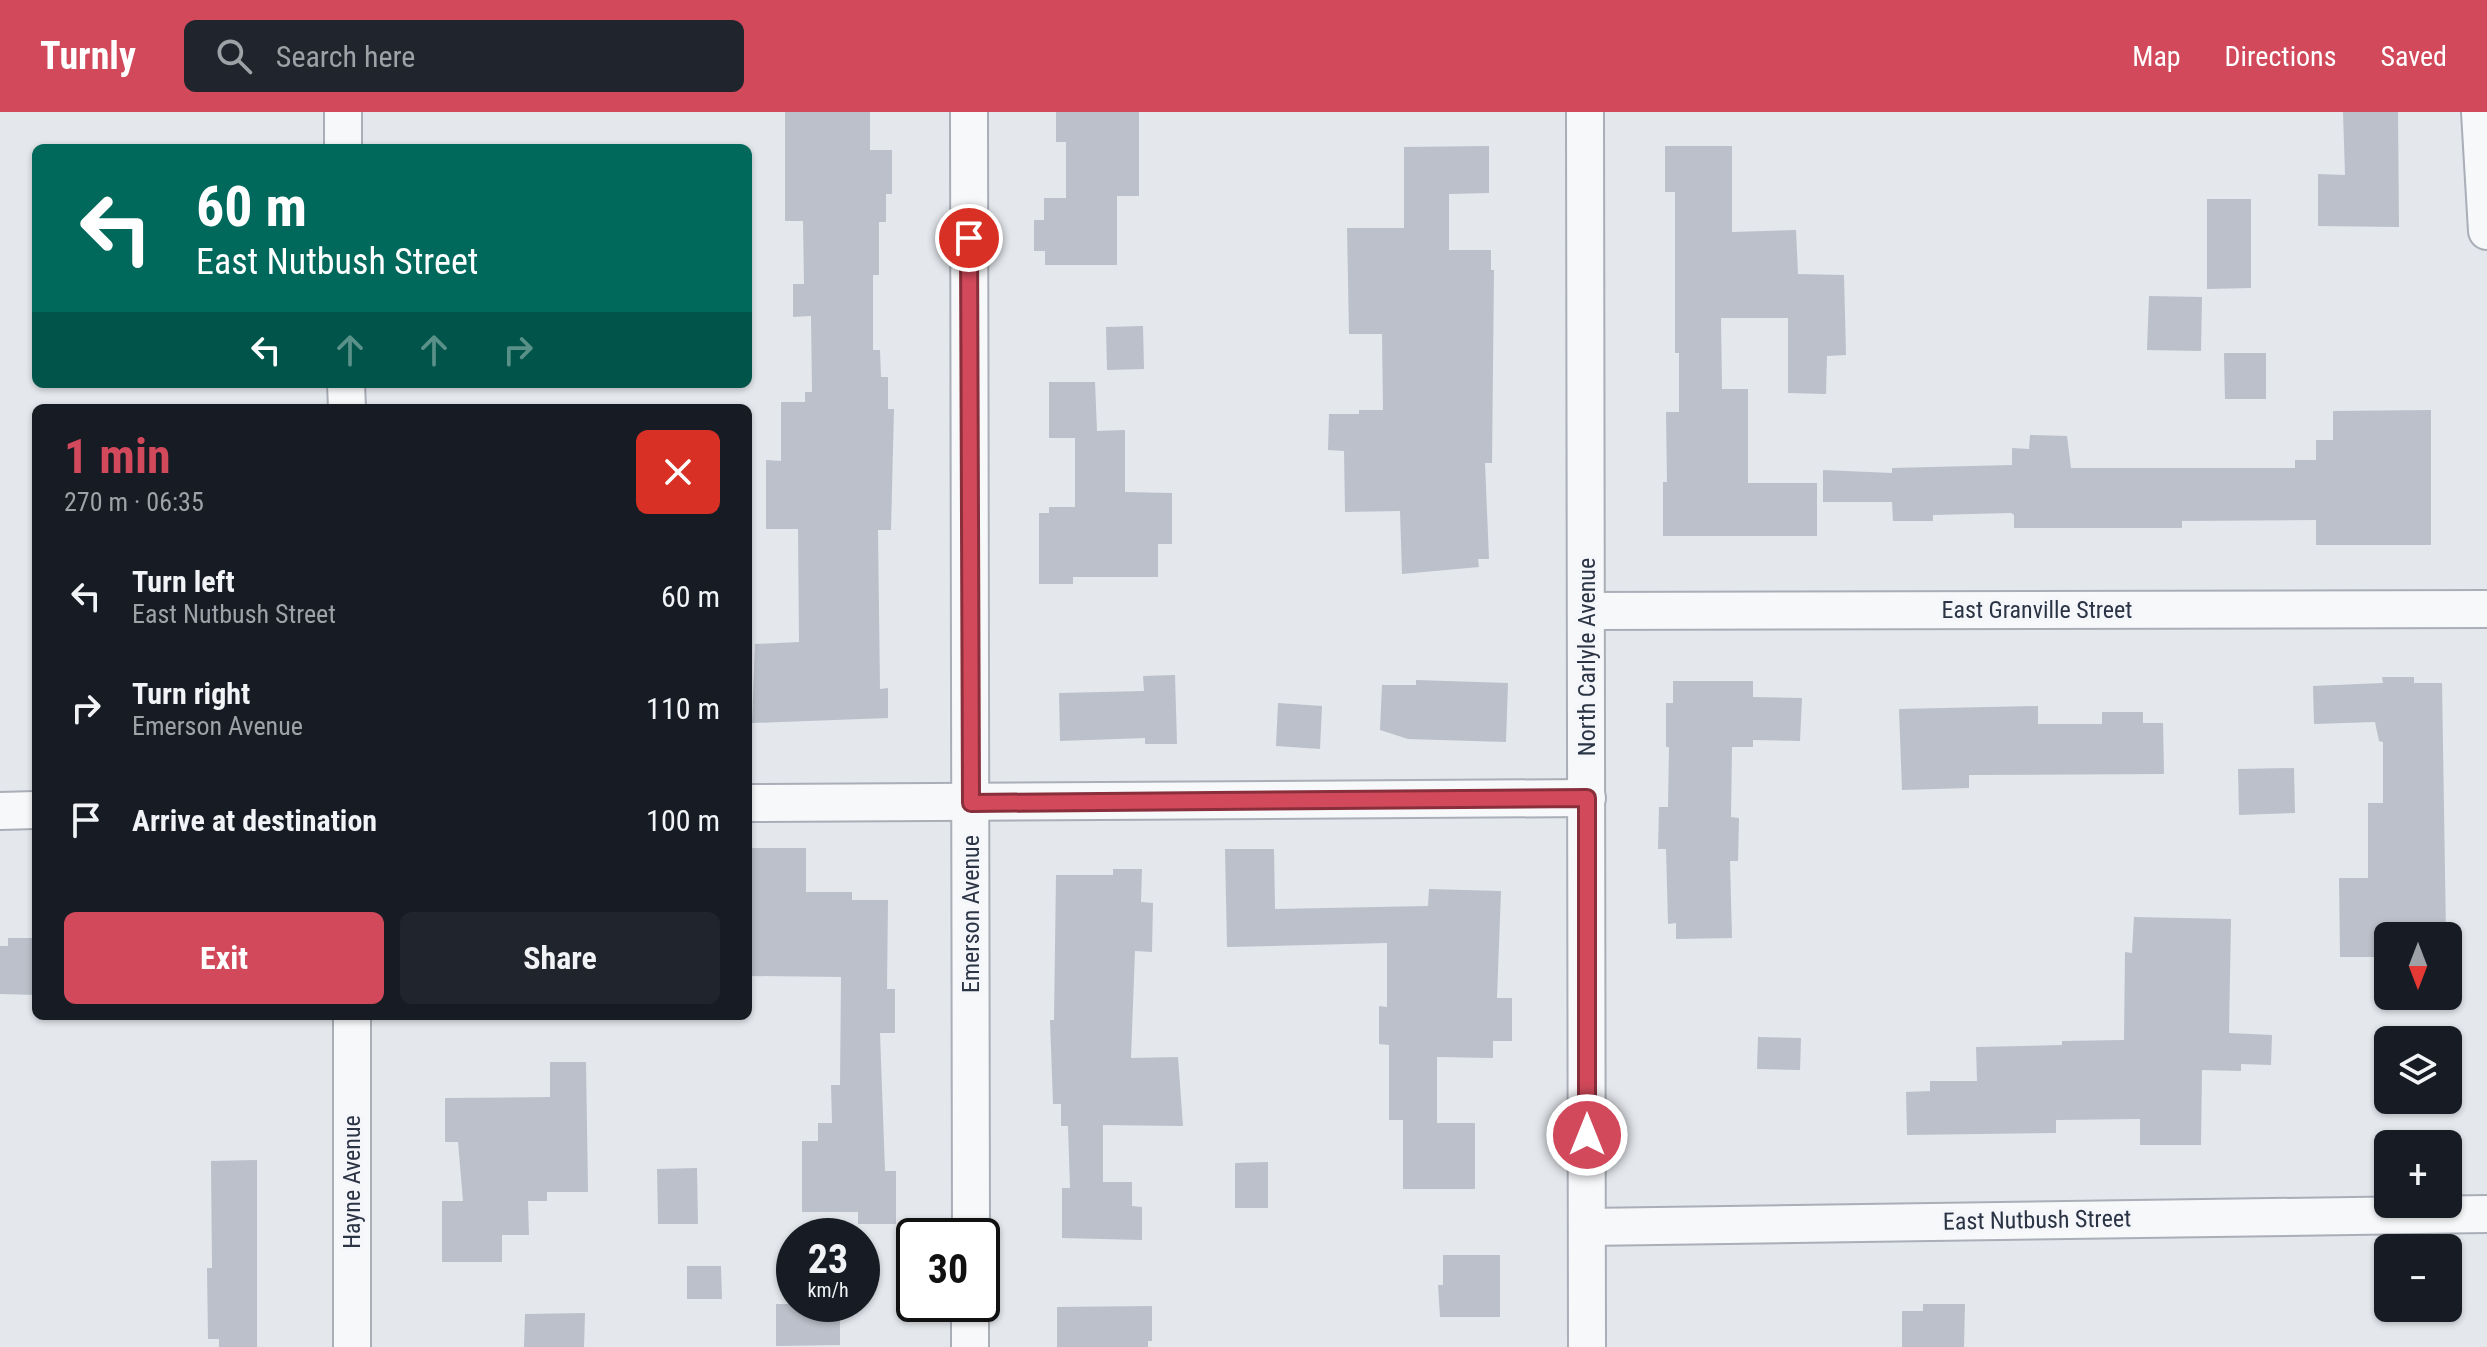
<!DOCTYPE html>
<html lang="en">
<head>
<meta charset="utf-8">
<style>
  body { margin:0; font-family:"Roboto Condensed",sans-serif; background:#20242c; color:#f1f3f6; height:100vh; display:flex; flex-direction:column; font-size:30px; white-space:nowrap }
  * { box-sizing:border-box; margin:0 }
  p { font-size:26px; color:#9ea1a6 }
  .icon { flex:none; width:44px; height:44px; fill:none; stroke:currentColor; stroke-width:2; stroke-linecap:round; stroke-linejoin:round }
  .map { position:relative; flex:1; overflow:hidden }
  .sheet { position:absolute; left:32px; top:292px; width:720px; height:616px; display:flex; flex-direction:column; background:#171b24; border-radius:12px; box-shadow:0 2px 6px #0004 }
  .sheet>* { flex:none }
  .hud { position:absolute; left:32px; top:32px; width:720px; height:244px; border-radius:12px; box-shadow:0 2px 6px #0004; background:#00695c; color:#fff; overflow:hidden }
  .needle { width:52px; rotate:180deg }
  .buttons { position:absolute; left:2374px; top:810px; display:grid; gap:16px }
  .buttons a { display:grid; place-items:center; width:88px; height:88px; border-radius:12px; background:#171b24; box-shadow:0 2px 6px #0004; font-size:40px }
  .speed { position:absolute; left:776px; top:1106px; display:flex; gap:16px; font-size:40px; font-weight:700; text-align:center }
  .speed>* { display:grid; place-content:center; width:104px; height:104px; border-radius:50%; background:#171b24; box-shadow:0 2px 6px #0004; line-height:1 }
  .speed small { font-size:20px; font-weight:400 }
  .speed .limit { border:4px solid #111; border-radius:12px; background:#fff; color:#111 }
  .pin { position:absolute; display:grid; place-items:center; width:68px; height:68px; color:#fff; margin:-34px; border:4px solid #fff; border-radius:50%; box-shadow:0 2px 8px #0007 }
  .me { position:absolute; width:88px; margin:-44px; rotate:0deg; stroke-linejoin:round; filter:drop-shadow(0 0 6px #0008) }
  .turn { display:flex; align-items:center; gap:28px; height:168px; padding:0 32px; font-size:36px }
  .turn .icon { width:104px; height:104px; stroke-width:2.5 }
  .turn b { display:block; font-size:56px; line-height:68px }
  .lanes { display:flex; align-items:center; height:76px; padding:0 32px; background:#0003; justify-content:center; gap:40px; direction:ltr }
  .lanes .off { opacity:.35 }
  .round { display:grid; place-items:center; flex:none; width:84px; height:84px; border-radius:12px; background:#20242c }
  .summary { display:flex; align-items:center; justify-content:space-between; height:136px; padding:0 32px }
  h1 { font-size:48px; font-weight:700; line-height:60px; color:#d1495b }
  .button { display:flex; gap:16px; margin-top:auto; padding:16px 32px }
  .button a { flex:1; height:92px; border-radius:12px; background:#d1495b; color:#fff; font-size:32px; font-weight:700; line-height:92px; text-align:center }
  .button a+a { background:#20242c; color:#f1f3f6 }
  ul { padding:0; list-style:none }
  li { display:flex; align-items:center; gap:24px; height:112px; padding:0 32px }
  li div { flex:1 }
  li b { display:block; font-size:30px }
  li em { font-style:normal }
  header { display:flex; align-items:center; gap:48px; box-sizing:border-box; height:112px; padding:0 40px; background:#d1495b; color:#fff }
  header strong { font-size:38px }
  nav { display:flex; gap:44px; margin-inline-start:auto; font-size:28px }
  .search { width:560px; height:72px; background:#20242c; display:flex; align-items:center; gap:20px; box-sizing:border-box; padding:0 28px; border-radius:12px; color:#9ea1a6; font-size:30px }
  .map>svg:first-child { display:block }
</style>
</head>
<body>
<header>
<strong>Turnly</strong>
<div class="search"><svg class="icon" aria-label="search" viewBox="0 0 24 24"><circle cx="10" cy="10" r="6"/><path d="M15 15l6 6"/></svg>Search here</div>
<nav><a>Map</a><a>Directions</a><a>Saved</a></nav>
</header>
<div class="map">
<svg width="2487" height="1235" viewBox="0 0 2487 1235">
  <rect width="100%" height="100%" fill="#e4e7ec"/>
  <!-- building -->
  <g fill="#bbc0ca">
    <path d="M785 0H870V38H892V82H886V110H879V163H873V238H880L881 265H888V297H894L891 418H878L880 577 888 576V606L752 611 755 532 799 530 798 417H766V348L781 349V290H805V280H812L811 204 793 205V172H804L803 109H785Z"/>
    <path d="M1056 0H1139V84H1117V153H1045V139H1034V108H1044V86H1066V30H1056Z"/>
    <path d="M2343 0H2398L2399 115 2318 114V62L2345 63Z"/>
    <path d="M1489 34V81L1449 82V138H1491V158H1494L1492 351H1485L1489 447H1478L1479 455 1402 462 1400 399 1345 400 1344 339 1328 338 1329 302H1359V298H1383L1382 222H1349L1347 116H1404V35Z"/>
    <path d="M1665 34H1732V120L1796 118 1798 162 1844 163 1846 243 1827 244 1826 282 1788 281V206H1721L1722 277H1748V371H1817V424H1663V370H1667L1666 300H1679V241H1675V80H1665Z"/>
    <path d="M2207 87H2251V176L2207 177Z"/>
    <path d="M2149 184 2202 185 2201 239 2147 238Z"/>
    <path d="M1143 214 1144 257 1107 258 1106 215Z"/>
    <path d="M2224 241H2266V287H2225Z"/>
    <path d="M1049 270H1095L1097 319 1125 318V380L1172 381V432H1158V465H1073V472H1039V401H1049V395H1075V326H1049Z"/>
    <path d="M2431 298V433H2316V408L2182 409V416H2014V403L2011 401 1933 403V409H1893L1892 390H1823V358L1892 361V356L2012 353V336L2029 337 2030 323 2067 324 2071 356H2295V348H2316V328H2333V299Z"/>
    <path d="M1175 563 1177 632H1145V626L1060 629 1059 581 1144 579 1143 564Z"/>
    <path d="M2382 565H2414V571H2442L2446 824H2388V845H2340L2339 766H2368V691H2383V630L2379 629 2375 610 2314 612 2313 574 2383 571Z"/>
    <path d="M1416 568 1508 571 1506 630 1408 627 1380 618 1382 573H1416Z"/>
    <path d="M1673 569H1753V585L1802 586 1800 629 1753 628V635H1732L1731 705 1739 706 1738 749H1730L1732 826 1676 827V811L1668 812 1666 737H1658L1659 695H1668L1669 635H1666V591H1673Z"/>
    <path d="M1278 591 1322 594 1320 637 1276 634Z"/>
    <path d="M2038 594V612H2102V600H2143V611H2163L2164 662 1969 663V676L1902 678 1899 597Z"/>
    <path d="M2294 656 2295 701 2239 703 2238 657Z"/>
    <path d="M748 736H806V780H852V788H888L887 877H895V921H880L885 1059H896V1112H858V1100H802V1029H818V1011H832L831 973H840L841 865 751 864Z"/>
    <path d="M1225 737H1274L1275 797 1428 794 1429 777 1501 779 1497 886H1512V929H1493V946L1437 945V1011H1475V1077H1403V1008H1389V933L1379 932V894L1387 895V831L1227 835Z"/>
    <path d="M1113 757H1142L1141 790 1153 791 1152 840 1135 839 1131 946 1178 945 1183 1014 1103 1013V1070H1132V1094L1142 1095V1128L1062 1126V1076H1070L1068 1014H1061V992H1053L1050 908H1054L1056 763H1113Z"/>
    <path d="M2134 805 2231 807 2229 921 2272 923 2271 953 2241 952V959L2202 958 2201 1033H2140V1007L2056 1008V1021L1907 1023 1906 980 1930 979V969H1977L1976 935 2062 933V929L2124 928 2125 840 2132 841Z"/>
    <path d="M8 826H36V883L0 882V834H8Z"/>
    <path d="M1758 925 1801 926 1800 958 1757 957Z"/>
    <path d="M550 950H586L588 1080H547V1089H528L529 1123H502V1150H442V1089H463L458 1030H445V986L550 985Z"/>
    <path d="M257 1048V1235H219V1227H208L207 1156H212L211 1049Z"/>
    <path d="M1268 1050V1096H1235V1051Z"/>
    <path d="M697 1056 698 1112H658L657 1057Z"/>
    <path d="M1443 1143H1500V1205H1440L1438 1173H1443Z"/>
    <path d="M687 1154H721L722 1187H687Z"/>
    <path d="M776 1192H840V1233L776 1234Z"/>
    <path d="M1923 1192H1965L1964 1235H1902V1199H1923Z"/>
    <path d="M1152 1194V1229H1148V1235H1057V1195Z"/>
    <path d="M585 1201 584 1235H524L525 1202Z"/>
  </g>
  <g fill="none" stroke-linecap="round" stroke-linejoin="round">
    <defs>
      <g id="minor">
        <path d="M343 0V36"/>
        <path d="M969 0 971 1124"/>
        <path d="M1585 0 1587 1235"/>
        <path d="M2480 0 2487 119"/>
        <path d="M346 272 347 296"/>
        <path d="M1587 499 2487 497"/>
        <path d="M748 691 1587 686"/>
        <path d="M0 699 36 698"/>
        <path d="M352 904V1235"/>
        <path d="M1587 1115 2487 1102"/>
        <path d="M970 1235V1192"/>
      </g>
    </defs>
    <!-- minor casing -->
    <use href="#minor" stroke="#a9aeb7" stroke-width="40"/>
    <!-- minor -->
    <use href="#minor" stroke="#f7f8fa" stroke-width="36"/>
  </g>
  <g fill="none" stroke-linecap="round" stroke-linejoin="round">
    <defs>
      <path id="route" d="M969 126 971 691 1587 686V1023"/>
    </defs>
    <!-- route casing -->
    <use href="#route" stroke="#882f3b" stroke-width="20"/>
    <!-- route -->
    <use href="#route" stroke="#d1495b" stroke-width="14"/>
  </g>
  <g text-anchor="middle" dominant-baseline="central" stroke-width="7" stroke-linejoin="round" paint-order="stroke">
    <!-- street labels -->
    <g font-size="24" fill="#2b3445" stroke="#f4f6f9">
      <text x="2037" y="498">East Granville Street</text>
      <text transform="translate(1587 545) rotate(-90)">North Carlyle Avenue</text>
      <text transform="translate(971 802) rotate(-90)">Emerson Avenue</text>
      <text transform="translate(352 1070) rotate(-90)">Hayne Avenue</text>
      <text transform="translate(2037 1108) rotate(-1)">East Nutbush Street</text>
    </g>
  </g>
</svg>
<div class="buttons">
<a><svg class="needle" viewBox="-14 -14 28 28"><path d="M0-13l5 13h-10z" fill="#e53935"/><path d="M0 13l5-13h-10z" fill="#9ea1a6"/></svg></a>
<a><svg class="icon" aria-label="layers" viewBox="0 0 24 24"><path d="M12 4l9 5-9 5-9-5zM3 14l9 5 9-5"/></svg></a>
<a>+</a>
<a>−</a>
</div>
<div class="speed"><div>23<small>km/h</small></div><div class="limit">30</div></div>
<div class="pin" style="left:969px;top:126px;background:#d93025"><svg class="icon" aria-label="arrive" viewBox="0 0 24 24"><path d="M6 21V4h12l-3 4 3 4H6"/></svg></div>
<svg class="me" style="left:1587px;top:1023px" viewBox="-20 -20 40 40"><circle r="17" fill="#d1495b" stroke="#fff" stroke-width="3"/><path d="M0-11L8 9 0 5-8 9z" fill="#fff"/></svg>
<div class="hud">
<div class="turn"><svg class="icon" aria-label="left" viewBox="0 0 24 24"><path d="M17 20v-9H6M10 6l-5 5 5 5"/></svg><div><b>60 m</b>East Nutbush Street</div></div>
<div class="lanes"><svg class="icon" aria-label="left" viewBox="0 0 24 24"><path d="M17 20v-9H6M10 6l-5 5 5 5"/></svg><svg class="icon off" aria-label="ahead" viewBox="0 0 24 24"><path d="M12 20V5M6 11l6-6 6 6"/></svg><svg class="icon off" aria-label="ahead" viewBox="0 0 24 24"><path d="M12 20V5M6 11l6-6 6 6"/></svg><svg class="icon off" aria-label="right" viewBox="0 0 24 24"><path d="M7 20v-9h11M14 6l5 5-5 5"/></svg></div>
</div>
<section class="sheet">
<div class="summary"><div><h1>1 min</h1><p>270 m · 06:35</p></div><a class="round" style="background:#d93025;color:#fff"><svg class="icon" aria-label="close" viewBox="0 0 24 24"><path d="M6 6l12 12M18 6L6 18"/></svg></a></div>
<ul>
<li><svg class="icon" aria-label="left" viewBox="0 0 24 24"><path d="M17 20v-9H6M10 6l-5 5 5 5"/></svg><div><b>Turn left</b><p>East Nutbush Street</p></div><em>60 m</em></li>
<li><svg class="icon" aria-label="right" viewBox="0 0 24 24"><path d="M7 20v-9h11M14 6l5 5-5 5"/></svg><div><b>Turn right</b><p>Emerson Avenue</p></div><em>110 m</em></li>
<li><svg class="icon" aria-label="arrive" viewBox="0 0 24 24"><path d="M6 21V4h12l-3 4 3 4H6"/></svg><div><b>Arrive at destination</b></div><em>100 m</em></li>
</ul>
<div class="button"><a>Exit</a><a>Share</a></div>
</section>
</div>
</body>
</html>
